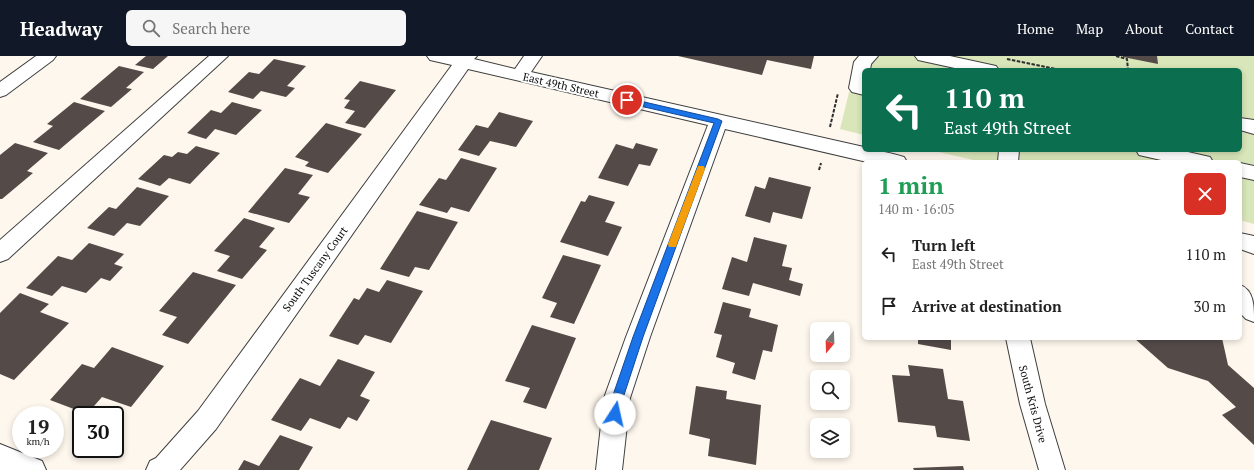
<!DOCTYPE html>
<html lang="en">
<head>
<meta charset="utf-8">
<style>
  body { margin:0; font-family:"PT Serif",serif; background:#f6f6f6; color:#222; height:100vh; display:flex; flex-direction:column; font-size:15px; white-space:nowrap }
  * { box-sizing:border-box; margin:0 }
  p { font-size:13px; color:#767676 }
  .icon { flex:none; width:22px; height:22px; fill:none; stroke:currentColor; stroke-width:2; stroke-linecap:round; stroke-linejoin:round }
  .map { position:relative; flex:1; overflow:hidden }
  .panel { position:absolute; left:862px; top:104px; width:380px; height:180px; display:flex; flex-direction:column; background:#fff; border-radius:6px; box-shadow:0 2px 6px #0003 }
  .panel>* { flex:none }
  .guide { position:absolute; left:862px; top:12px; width:380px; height:84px; border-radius:6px; box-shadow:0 2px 6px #0003; background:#0b6e4f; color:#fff; overflow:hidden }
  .needle { width:26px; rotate:199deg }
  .tools { position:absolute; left:810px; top:266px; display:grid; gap:8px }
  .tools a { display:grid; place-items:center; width:40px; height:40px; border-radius:6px; background:#fff; box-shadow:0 2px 6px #0003; font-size:20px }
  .speed { position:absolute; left:12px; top:350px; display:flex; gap:8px; font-size:20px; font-weight:700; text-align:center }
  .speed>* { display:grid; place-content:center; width:52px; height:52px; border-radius:50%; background:#fff; box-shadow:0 2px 6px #0003; line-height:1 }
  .speed small { font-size:10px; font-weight:400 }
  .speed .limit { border:2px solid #111; border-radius:6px; background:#fff; color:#111 }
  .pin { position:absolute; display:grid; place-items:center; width:34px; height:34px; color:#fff; margin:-17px; border:2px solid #fff; border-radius:50%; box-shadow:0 1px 4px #0007 }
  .me { position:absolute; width:44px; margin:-22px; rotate:10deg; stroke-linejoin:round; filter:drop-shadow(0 0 3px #0008) }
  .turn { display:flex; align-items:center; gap:14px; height:84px; padding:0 16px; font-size:18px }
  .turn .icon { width:52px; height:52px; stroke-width:2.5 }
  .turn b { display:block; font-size:28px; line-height:34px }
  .round { display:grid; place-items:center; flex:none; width:42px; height:42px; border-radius:6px; background:#f6f6f6 }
  .headline { display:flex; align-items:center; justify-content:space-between; height:68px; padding:0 16px }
  h1 { font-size:24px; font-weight:600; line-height:30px; color:#1e9e55 }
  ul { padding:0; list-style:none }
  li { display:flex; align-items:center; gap:12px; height:52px; padding:0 16px }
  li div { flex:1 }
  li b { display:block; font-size:15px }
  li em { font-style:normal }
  header { display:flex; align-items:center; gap:24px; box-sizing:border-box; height:56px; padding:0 20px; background:#111827; color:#fff }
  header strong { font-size:19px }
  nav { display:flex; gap:22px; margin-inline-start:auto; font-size:14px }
  .search { width:280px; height:36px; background:#f6f6f6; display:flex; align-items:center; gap:10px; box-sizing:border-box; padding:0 14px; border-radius:6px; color:#767676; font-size:15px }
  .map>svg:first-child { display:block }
</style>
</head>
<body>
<header>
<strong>Headway</strong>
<div class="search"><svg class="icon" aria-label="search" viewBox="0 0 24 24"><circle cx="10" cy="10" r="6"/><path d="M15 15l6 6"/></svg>Search here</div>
<nav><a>Home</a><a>Map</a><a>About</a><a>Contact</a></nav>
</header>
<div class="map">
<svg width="1254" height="414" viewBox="0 0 1254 414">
  <rect width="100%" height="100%" fill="#fef7ed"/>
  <!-- green -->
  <path fill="#d9e6b9" d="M858 0H1254V168L1240 164V106H982L930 94H1240V14H864V79L840 73Z"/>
  <!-- building -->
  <g fill="#544b49">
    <path d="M146 0H168L153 13 135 9Z"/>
    <path d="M678 0H814L811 13 767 4 762 19Z"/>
    <path d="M1123 0H1157L1158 8 1123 1Z"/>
    <path d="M274 3 306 10 287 30 295 32 286 41 261 35 253 43 228 36 249 16 259 18Z"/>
    <path d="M119 10 144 16 126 32 132 33 111 51 80 43Z"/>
    <path d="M360 25 396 34 365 72 345 67 355 55 344 52 350 44 344 43Z"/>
    <path d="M74 46 105 55 59 94 33 86 53 70 47 68Z"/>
    <path d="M232 46 262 54 236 79 215 73 206 83 187 77 211 54 221 57Z"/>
    <path d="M499 56 533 65 516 91 490 85 479 100 458 94 476 69 488 72Z"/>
    <path d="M326 67 362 78 328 117 305 110 309 106 295 101Z"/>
    <path d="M15 87 48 97 27 115 33 117 2 143H0V99Z"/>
    <path d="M636 87 658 93 650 110 639 108 628 130 598 122 616 88 633 93Z"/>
    <path d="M196 90 220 97 190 128 169 122 160 130 138 123 164 99 172 101 178 96 187 98Z"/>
    <path d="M461 102 497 112 469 156 451 151 447 157 419 149 439 122 446 124Z"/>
    <path d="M285 112 313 119 298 138 310 141 289 167 248 156Z"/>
    <path d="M769 121 811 131 802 163 773 156 770 167 745 160 755 130 765 133Z"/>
    <path d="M137 131 169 140 140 170 127 167 114 180 87 172 109 151 116 153Z"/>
    <path d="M589 139 615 146 605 166 622 171 608 200 560 186 581 145 585 146Z"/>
    <path d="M417 155 458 166 429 214 415 211 409 221 380 213Z"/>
    <path d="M244 162 275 172 259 191 267 194 242 223 217 215 230 200 214 195Z"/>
    <path d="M754 181 787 189 782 210 792 212 789 224 803 228 800 240 753 227 749 240 722 233 732 201 747 206Z"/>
    <path d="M89 187 124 198 114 208 123 211 110 225 101 222 86 237 62 230 52 240 26 232 58 200 72 204Z"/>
    <path d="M563 199 601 209 574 268 550 261 557 247 542 242Z"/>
    <path d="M193 216 236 229 188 288 162 279 177 261 159 255Z"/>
    <path d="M387 224 423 235 391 287 365 279 358 289 329 280 354 242 359 244 367 232 379 236Z"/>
    <path d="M20 237 49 248 40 256 69 267 14 324 0 318V257Z"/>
    <path d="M723 246 751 253 749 261 778 269 772 296 763 294 755 324 732 317 735 307 716 301 722 279 714 277Z"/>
    <path d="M532 269 576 282 546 353 523 346 530 332 505 325Z"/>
    <path d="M918 282H951V294L918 288Z"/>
    <path d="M1134 282H1222L1228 309 1254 332V389L1222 359 1236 351 1208 325 1168 312Z"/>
    <path d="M112 291 164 310 131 351 102 341 87 358 50 344 82 308 94 312Z"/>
    <path d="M338 303 375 316 360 340 370 344 357 365 348 361 340 373 310 362 301 375 271 364 300 322 320 330Z"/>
    <path d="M908 309 943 313 948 343 963 345 970 385 937 381 935 370 898 366 892 319 910 320Z"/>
    <path d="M696 330 727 335 726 343 761 349 756 409 708 400 710 383 689 378Z"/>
    <path d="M491 364 552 382 539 414H467Z"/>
    <path d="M280 379 313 391 299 414H238L244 404 259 410Z"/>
    <path d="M963 410 964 414H914L913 412Z"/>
  </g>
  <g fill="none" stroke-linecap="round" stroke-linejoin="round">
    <defs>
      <g id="minor">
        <path d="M36 0H56L53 4 6 39 0 41V26Z"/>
        <path d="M209 0H228L8 203 0 206V184Z"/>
        <path d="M427 0H477L474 3 515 13 524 0H542L531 16 864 91V94C878 94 891 97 904 101L907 106H867L725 73 650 281 630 342 622 414H596L604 342 626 281 708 69 468 13 216 373 180 414H146L150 405 156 402 198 355 452 9 430 4Z"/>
        <path d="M859 0H878L871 8 870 14H864V39L852 36 849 32 854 6Z"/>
        <path d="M915 0H950L996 10 999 14H964L918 4Z"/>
        <path d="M1240 62 1254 64V78L1240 74Z"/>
        <path d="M999 94H1019L1018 106H998Z"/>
        <path d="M1136 94H1179L1210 101 1213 106H1170L1139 99Z"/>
        <path d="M1240 107 1254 110V124L1240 121Z"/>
        <path d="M1240 177 1254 180V198L1240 193Z"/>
        <path d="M1240 229C1254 234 1254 250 1254 266L1246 263 1240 257Z"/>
        <path d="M1006 282H1030L1045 348 1065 414H1039L1020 348Z"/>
        <path d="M0 388 42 405 46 414H0Z"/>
      </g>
    </defs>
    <!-- minor casing -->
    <use href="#minor" stroke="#3f3f3f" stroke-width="2"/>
    <!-- path -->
    <g stroke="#2e2e2e" stroke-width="2" stroke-dasharray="3.5 1.5" stroke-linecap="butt">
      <path d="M1116 0 1127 3 1128 14"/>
      <path d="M1007 3 1061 14"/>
      <path d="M830 71 838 37"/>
      <path d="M819 114 821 107"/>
    </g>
    <!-- minor -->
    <use href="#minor" fill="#fff" fill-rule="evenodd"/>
  </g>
  <!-- route -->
  <path fill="#1a73e8" stroke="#114b97" d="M624 42H627L718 63 722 65 643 281 623 342 619 361 615 363 611 361 610 358 612 342 633 281 714 67 627 47 623 44Z"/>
  <!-- slow -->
  <path fill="#f59e0b" d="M698 110H704L705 113 677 188 676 191H669L668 188Z"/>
  <g text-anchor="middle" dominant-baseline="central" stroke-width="4" stroke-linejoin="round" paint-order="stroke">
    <!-- street labels -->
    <g font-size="11" fill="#0c0c0c" stroke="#fff">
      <text transform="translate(561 29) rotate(13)">East 49th Street</text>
      <text transform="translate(315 213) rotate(-54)">South Tuscany Court</text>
      <text transform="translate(1033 348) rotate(75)">South Kris Drive</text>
    </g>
  </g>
</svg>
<div class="tools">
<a><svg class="needle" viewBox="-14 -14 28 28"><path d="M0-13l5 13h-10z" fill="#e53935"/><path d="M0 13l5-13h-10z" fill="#767676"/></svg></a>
<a><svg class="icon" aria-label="search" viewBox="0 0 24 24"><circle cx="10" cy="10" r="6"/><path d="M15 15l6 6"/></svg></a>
<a><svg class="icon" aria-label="layers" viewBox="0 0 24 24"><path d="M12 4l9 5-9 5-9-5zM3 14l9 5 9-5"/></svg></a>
</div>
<div class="speed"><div>19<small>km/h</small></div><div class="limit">30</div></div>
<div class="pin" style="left:627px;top:44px;background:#d93025"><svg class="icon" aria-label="arrive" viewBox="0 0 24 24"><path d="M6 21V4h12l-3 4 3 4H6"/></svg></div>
<svg class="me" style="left:615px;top:358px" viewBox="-20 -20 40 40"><circle r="19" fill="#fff"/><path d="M0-13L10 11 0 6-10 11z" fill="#1a73e8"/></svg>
<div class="guide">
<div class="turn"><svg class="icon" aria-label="left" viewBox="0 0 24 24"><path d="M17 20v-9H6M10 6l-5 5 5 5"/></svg><div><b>110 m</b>East 49th Street</div></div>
</div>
<section class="panel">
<div class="headline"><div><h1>1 min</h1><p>140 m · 16:05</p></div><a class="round" style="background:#d93025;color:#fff"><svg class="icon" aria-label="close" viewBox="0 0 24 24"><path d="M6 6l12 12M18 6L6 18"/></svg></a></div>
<ul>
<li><svg class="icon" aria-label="left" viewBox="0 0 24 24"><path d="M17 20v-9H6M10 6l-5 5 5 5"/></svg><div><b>Turn left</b><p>East 49th Street</p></div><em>110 m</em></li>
<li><svg class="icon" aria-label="arrive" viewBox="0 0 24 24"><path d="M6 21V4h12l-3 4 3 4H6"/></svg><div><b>Arrive at destination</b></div><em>30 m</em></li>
</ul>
</section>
</div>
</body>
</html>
